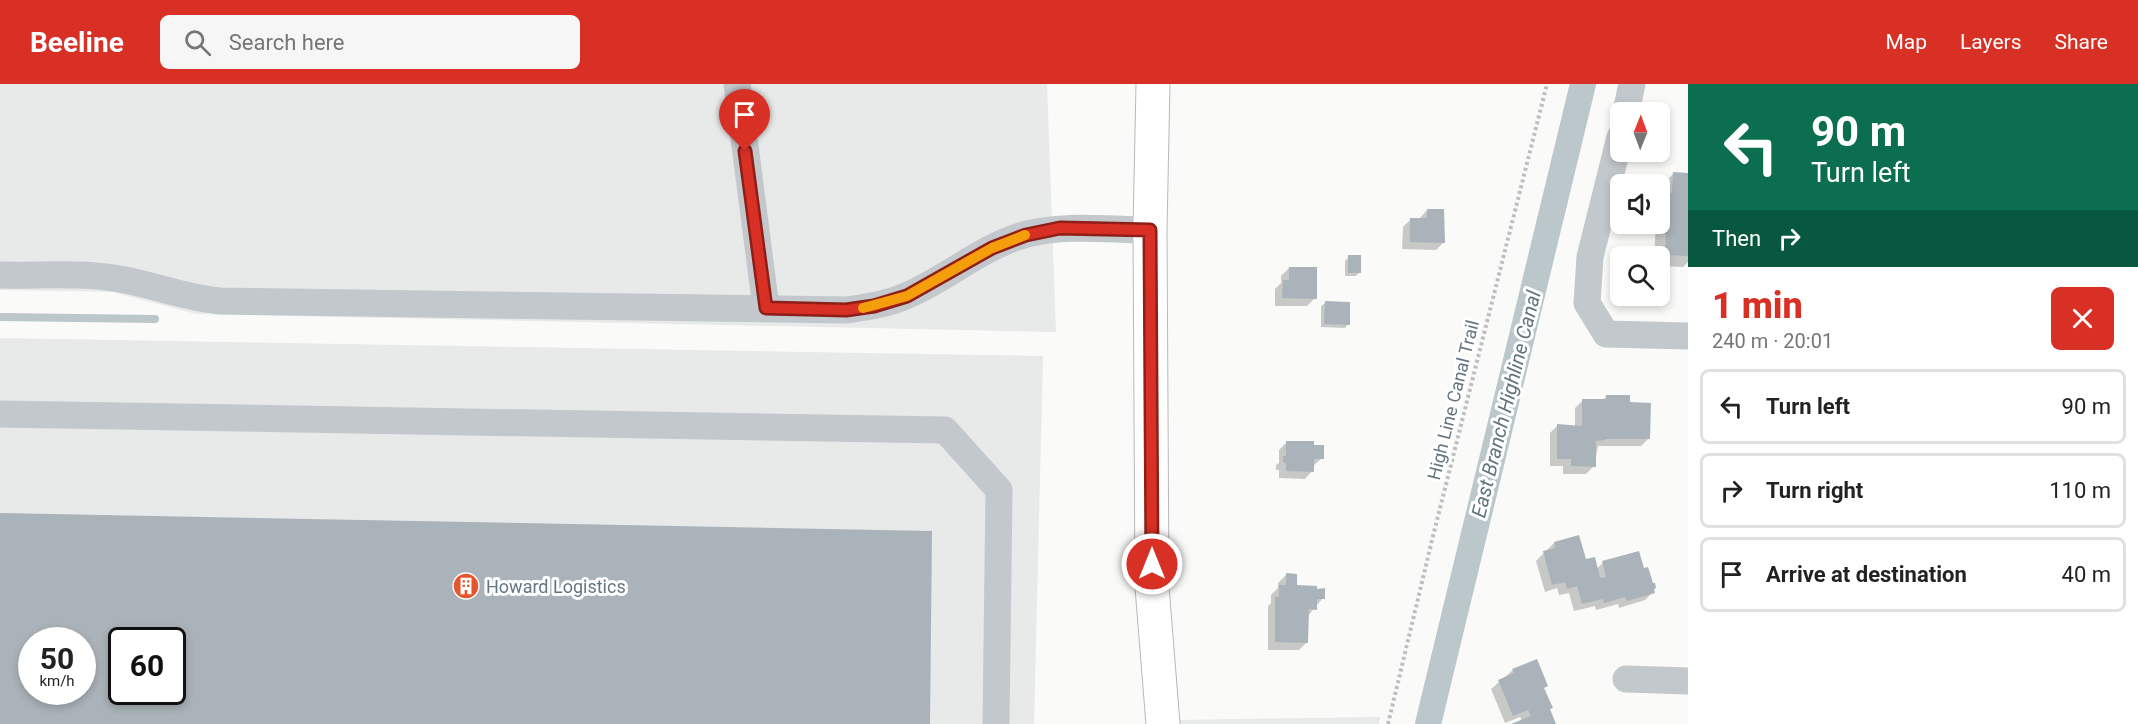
<!DOCTYPE html>
<html lang="en">
<head>
<meta charset="utf-8">
<style>
  body { margin:0; font-family:Roboto,sans-serif; background:#f6f6f6; color:#222; height:100vh; display:flex; flex-direction:column; font-size:22px; white-space:nowrap }
  * { box-sizing:border-box; margin:0 }
  p { font-size:20px; color:#767676 }
  .icon { flex:none; width:33px; height:33px; fill:none; stroke:currentColor; stroke-width:2; stroke-linecap:round; stroke-linejoin:round }
  .map { position:relative; flex:1; overflow:hidden }
  .sheet { display:flex; flex-direction:column; background:#fff; width:450px }
  .sheet>* { flex:none }
  .hud { background:#0b6e4f; color:#fff; overflow:hidden }
  .needle { width:39px; rotate:1deg }
  .fabs { position:absolute; left:1610px; top:18px; display:grid; gap:12px }
  .fabs a { display:grid; place-items:center; width:60px; height:60px; border-radius:9px; background:#fff; box-shadow:0 3px 9px #0003; font-size:30px }
  .speed { position:absolute; left:18px; top:543px; display:flex; gap:12px; font-size:30px; font-weight:700; text-align:center }
  .speed>* { display:grid; place-content:center; width:78px; height:78px; border-radius:50%; background:#fff; box-shadow:0 3px 9px #0003; line-height:1 }
  .speed small { font-size:15px; font-weight:400 }
  .speed .limit { border:3px solid #111; border-radius:9px; background:#fff; color:#111 }
  .pin { position:absolute; display:grid; place-items:center; width:51px; height:51px; color:#fff; margin:-62px -26px; border-radius:50% 50% 50% 0; rotate:-45deg; box-shadow:0 0 6px #0007 }
  .pin .icon { rotate:45deg }
  .me { position:absolute; width:66px; margin:-33px; rotate:0deg; stroke-linejoin:round; filter:drop-shadow(0 0 4px #0008) }
  .turn { display:flex; align-items:center; gap:21px; height:126px; padding:0 24px; font-size:27px }
  .turn .icon { width:78px; height:78px; stroke-width:2.5 }
  .turn b { display:block; font-size:42px; line-height:51px }
  .then { display:flex; align-items:center; height:57px; padding:0 24px; background:#0003; gap:12px; font-size:22px }
  .round { display:grid; place-items:center; flex:none; width:63px; height:63px; border-radius:9px; background:#f6f6f6 }
  .head { display:flex; align-items:center; justify-content:space-between; height:102px; padding:0 24px }
  h1 { font-size:36px; font-weight:800; line-height:45px; color:#d93025 }
  ul { padding:0; list-style:none }
  li { display:flex; align-items:center; gap:18px; height:75px; margin:0 12px 9px; padding:0 12px; border:3px solid #e0e0e0; border-radius:9px }
  li div { flex:1 }
  li b { display:block; font-size:22px }
  li em { font-style:normal }
  header { display:flex; align-items:center; gap:36px; box-sizing:border-box; height:84px; padding:0 30px; background:#d93025; color:#fff }
  header strong { font-size:28px }
  nav { display:flex; gap:33px; margin-inline-start:auto; font-size:21px }
  .search { width:420px; height:54px; background:#f6f6f6; display:flex; align-items:center; gap:15px; box-sizing:border-box; padding:0 21px; border-radius:9px; color:#767676; font-size:22px }
  main { display:flex; flex:1; min-height:0 }
  .map>svg:first-child { display:block }
</style>
</head>
<body>
<header>
<strong>Beeline</strong>
<div class="search"><svg class="icon" aria-label="search" viewBox="0 0 24 24"><circle cx="10" cy="10" r="6"/><path d="M15 15l6 6"/></svg>Search here</div>
<nav><a>Map</a><a>Layers</a><a>Share</a></nav>
</header>
<main>
<div class="map">
<svg width="1688" height="640" viewBox="0 0 1688 640">
  <rect width="100%" height="100%" fill="#fafaf8"/>
  <!-- built -->
  <g fill="#e8e9e9" fill-rule="evenodd">
    <path d="M0 0H1047L1056 248 196 230 112 208 0 206Z"/>
    <path d="M0 254 1043 272 1034 640H0ZM32 556H82V608H32ZM122 556H172V608H122Z"/>
    <path d="M1380 633 1379 640H1176V636Z"/>
  </g>
  <!-- shadow -->
  <g fill="#0003" fill-rule="evenodd">
    <path d="M1673 90H1688V178L1683 183 1659 182V172H1654L1656 140H1659L1662 101Z"/>
    <path d="M1427 126 1444 158 1436 166 1402 165 1403 143 1411 135 1420 134Z"/>
    <path d="M1349 173 1359 189 1356 192H1345V177Z"/>
    <path d="M1289 184 1315 214 1307 222H1275V205L1281 199V192Z"/>
    <path d="M1325 219 1348 240 1345 244 1321 243V222Z"/>
    <path d="M1607 312 1629 320 1649 354 1641 362H1598L1594 382 1586 390H1563V382H1550V349L1558 341 1575 343V324L1583 316H1603Z"/>
    <path d="M1287 358 1313 362 1322 374 1313 382 1312 387 1305 395 1279 394V386H1276V381L1279 379V366Z"/>
    <path d="M0 430 928 640H0ZM32 556H82V608H32ZM122 556H172V608H122Z"/>
    <path d="M1554 459 1596 485 1603 479 1653 508 1645 516 1619 524 1618 520 1596 526 1595 522 1574 527 1569 509 1559 511 1557 504 1545 508 1536 477Z"/>
    <path d="M1286 491 1296 503 1323 514 1307 533V558L1299 566H1268V522L1271 519V511L1278 504V499Z"/>
    <path d="M1536 577 1549 626 1554 640H1514L1522 637 1520 633 1505 639 1491 605 1513 586Z"/>
  </g>
  <g fill="none" stroke-linecap="round" stroke-linejoin="round">
    <!-- stream -->
    <path stroke="#bbc7cb" stroke-width="8" d="M0 233 155 235"/>
    <!-- canal -->
    <path stroke="#bbc7cb" stroke-width="26" d="M1428 640 1583 0"/>
  </g>
  <!-- building -->
  <g fill="#aab3b9" fill-rule="evenodd">
    <path d="M1673 88 1688 89V172L1665 171 1667 109H1672Z"/>
    <path d="M1427 125H1444L1445 159 1410 158V134H1427Z"/>
    <rect x="1348" y="171" width="13" height="18"/>
    <path d="M1289 183H1317V215L1282 214 1283 196H1289Z"/>
    <path d="M1325 217 1350 218V241L1324 240Z"/>
    <path d="M1606 311H1630V318L1651 319 1650 355H1605V356L1596 357V383L1571 382V375H1557V340L1582 342V315H1606Z"/>
    <path d="M1286 357H1314V361H1324V375H1314V388L1286 387V379L1283 378V372H1286Z"/>
    <path d="M0 429 932 447 930 640H0ZM32 556H82V608H32ZM122 556H172V608H122Z"/>
    <path d="M1579 451 1586 475 1595 473 1600 494 1606 493 1602 477 1639 467 1644 484 1648 483 1653 499H1655L1656 504 1654 505 1655 509 1627 517 1625 513 1604 519 1603 515 1582 520 1577 502 1567 505 1565 498 1552 501 1543 467 1555 464 1554 458Z"/>
    <path d="M1286 489 1297 490V501L1317 502V505L1325 504V515H1317V526L1309 525 1308 559 1275 558V513H1279V501H1286Z"/>
    <path d="M1537 575 1548 602 1544 604 1553 624 1550 625 1556 640H1511L1531 632 1528 626 1513 632 1498 596 1514 589 1512 585Z"/>
  </g>
  <g fill="none" stroke-linecap="round" stroke-linejoin="round">
    <defs>
      <path id="major" d="M1153 0 1150 146 1152 503 1163 640"/>
    </defs>
    <!-- major casing -->
    <use href="#major" stroke="#b5babe" stroke-width="35"/>
    <!-- path -->
    <path stroke="#bbbfc2" stroke-width="4" stroke-dasharray="3 3" stroke-linecap="butt" d="M1388 640 1433 452 1547 0"/>
    <!-- minor -->
    <g stroke="#c3c8cc" stroke-width="27">
      <path d="M737 0 766 224"/>
      <path d="M1626 28 1632 0"/>
      <path d="M1620 53 1590 173 1587 219 1606 250 1688 252"/>
      <path d="M0 191C39 192 81 188 120 195 154 201 185 214 220 217L846 226C867 223 889 220 908 211 949 193 983 162 1027 150 1067 140 1109 146 1150 146"/>
      <path d="M0 330 945 346 999 406 996 640"/>
      <path d="M1626 595 1688 597"/>
    </g>
    <!-- major -->
    <use href="#major" stroke="#fff" stroke-width="33"/>
  </g>
  <g fill="none" stroke-linecap="round" stroke-linejoin="round">
    <defs>
      <path id="route" d="M745 67 766 224 846 226 874 222 907 212 992 164 1026 151 1060 144 1150 146 1152 480"/>
    </defs>
    <!-- route casing -->
    <use href="#route" stroke="#8d1f18" stroke-width="15"/>
    <!-- route -->
    <use href="#route" stroke="#d93025" stroke-width="10"/>
    <!-- slow -->
    <path stroke="#f59e0b" stroke-width="10" d="M863 224 907 212 992 164 1025 151"/>
  </g>
  <!-- icons -->
  <defs>
    <symbol id="building-disc" viewBox="-11 -11 22 22"><circle r="9.5" fill="#e4572e" stroke="#fff"/><path d="M-4-6H4V6H1V3H-1V6H-4ZM-2.5-4.3h1.7v1.8h-1.7ZM.8-4.3h1.7v1.8H.8ZM-2.5-1h1.7V.8h-1.7ZM.8-1h1.7V.8H.8Z" fill="#fff"/></symbol>
  </defs>
  <g fill-rule="evenodd">
    <use href="#building-disc" x="451" y="487" width="30" height="30"/>
  </g>
  <g text-anchor="middle" dominant-baseline="central" stroke-width="6" stroke-linejoin="round" paint-order="stroke">
    <!-- street labels -->
    <g font-size="18" fill="#657683" stroke="#fff">
      <text transform="translate(1453 316) rotate(-76)">High Line Canal Trail</text>
    </g>
    <!-- poi labels -->
    <g font-size="18" fill="#657683" stroke="#fff" text-anchor="start">
      <text x="486" y="502">Howard Logistics</text>
    </g>
    <!-- water labels -->
    <g font-size="20" font-style="italic" fill="#60757c" stroke="#fff">
      <text transform="translate(1506 320) rotate(-76)">East Branch Highline Canal</text>
    </g>
  </g>
</svg>
<div class="fabs">
<a><svg class="needle" viewBox="-14 -14 28 28"><path d="M0-13l5 13h-10z" fill="#e53935"/><path d="M0 13l5-13h-10z" fill="#767676"/></svg></a>
<a><svg class="icon" aria-label="sound" viewBox="0 0 24 24"><path d="M4 9h4l5-4v14l-5-4H4zM17 9q2 3 0 6"/></svg></a>
<a><svg class="icon" aria-label="search" viewBox="0 0 24 24"><circle cx="10" cy="10" r="6"/><path d="M15 15l6 6"/></svg></a>
</div>
<div class="speed"><div>50<small>km/h</small></div><div class="limit">60</div></div>
<div class="pin" style="left:745px;top:67px;background:#d93025"><svg class="icon" aria-label="arrive" viewBox="0 0 24 24"><path d="M6 21V4h12l-3 4 3 4H6"/></svg></div>
<svg class="me" style="left:1152px;top:480px" viewBox="-20 -20 40 40"><circle r="17" fill="#d93025" stroke="#fff" stroke-width="3"/><path d="M0-11L8 9 0 5-8 9z" fill="#fff"/></svg>
</div>
<section class="sheet">
<div class="hud">
<div class="turn"><svg class="icon" aria-label="left" viewBox="0 0 24 24"><path d="M17 20v-9H6M10 6l-5 5 5 5"/></svg><div><b>90 m</b>Turn left</div></div>
<div class="then">Then<svg class="icon" aria-label="right" viewBox="0 0 24 24"><path d="M7 20v-9h11M14 6l5 5-5 5"/></svg></div>
</div>
<div class="head"><div><h1>1 min</h1><p>240 m · 20:01</p></div><a class="round" style="background:#d93025;color:#fff"><svg class="icon" aria-label="close" viewBox="0 0 24 24"><path d="M6 6l12 12M18 6L6 18"/></svg></a></div>
<ul>
<li><svg class="icon" aria-label="left" viewBox="0 0 24 24"><path d="M17 20v-9H6M10 6l-5 5 5 5"/></svg><div><b>Turn left</b></div><em>90 m</em></li>
<li><svg class="icon" aria-label="right" viewBox="0 0 24 24"><path d="M7 20v-9h11M14 6l5 5-5 5"/></svg><div><b>Turn right</b></div><em>110 m</em></li>
<li><svg class="icon" aria-label="arrive" viewBox="0 0 24 24"><path d="M6 21V4h12l-3 4 3 4H6"/></svg><div><b>Arrive at destination</b></div><em>40 m</em></li>
</ul>
</section>
</main>
</body>
</html>
